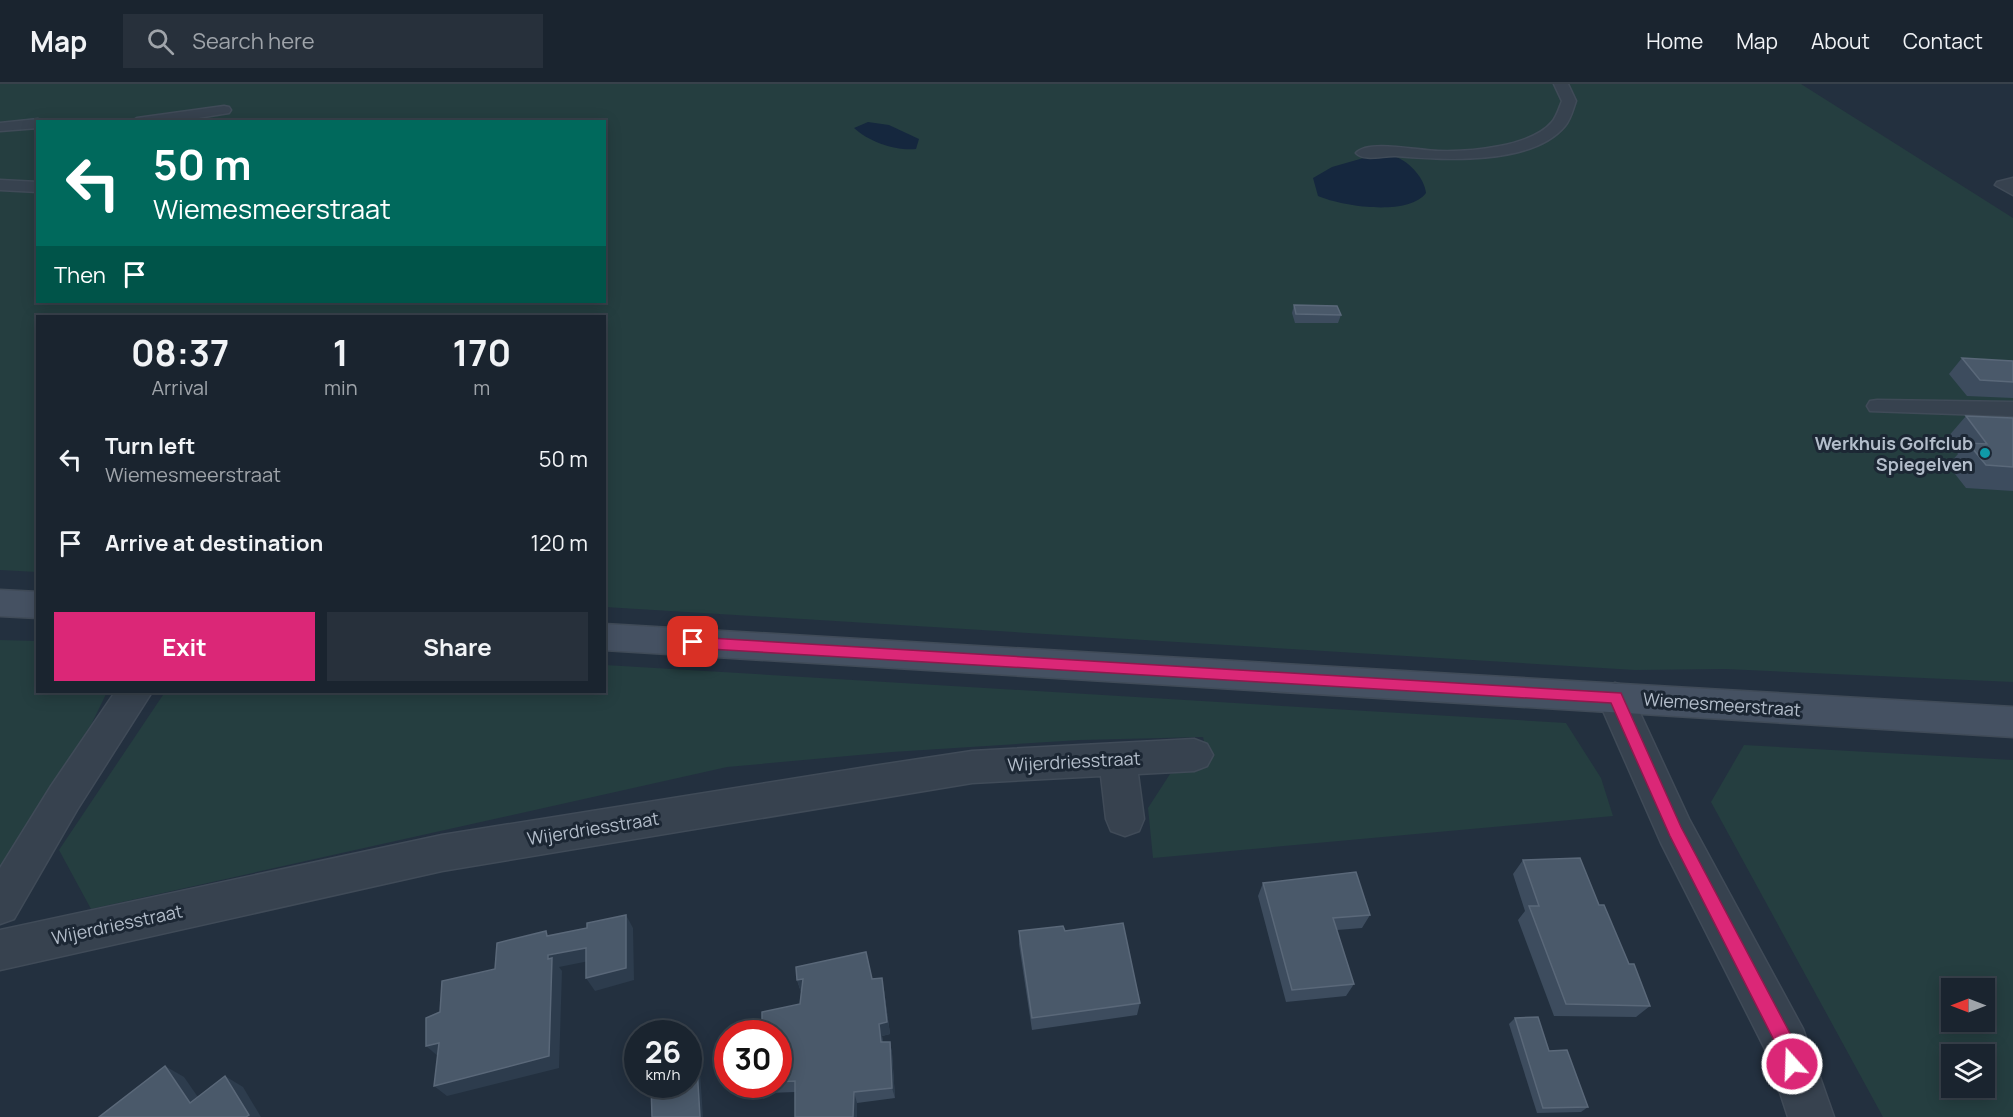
<!DOCTYPE html>
<html lang="en">
<head>
<meta charset="utf-8">
<style>
  body { margin:0; font-family:Manrope,sans-serif; background:#27303b; color:#f1f3f6; height:100vh; display:flex; flex-direction:column; font-size:22px; white-space:nowrap }
  * { box-sizing:border-box; margin:0 }
  p { font-size:20px; color:#9fa4aa }
  .icon { flex:none; width:33px; height:33px; fill:none; stroke:currentColor; stroke-width:2; stroke-linecap:round; stroke-linejoin:round }
  .map { position:relative; flex:1; overflow:hidden }
  .drawer { position:absolute; left:36px; top:231px; width:570px; height:378px; display:flex; flex-direction:column; background:#1a242f; border-radius:0px; box-shadow:0 3px 15px #0003,0 0 0 2px #38414b }
  .drawer>* { flex:none }
  .top-card { position:absolute; left:36px; top:36px; width:570px; height:183px; border-radius:0px; box-shadow:0 3px 15px #0003,0 0 0 2px #38414b; background:#00695c; color:#fff; overflow:hidden }
  .needle { width:39px; rotate:270deg }
  .buttons { position:absolute; left:1941px; top:894px; display:grid; gap:12px }
  .buttons a { display:grid; place-items:center; width:54px; height:54px; border-radius:0px; background:#1a242f; box-shadow:0 3px 15px #0003,0 0 0 2px #38414b; font-size:30px }
  .speed { position:absolute; left:624px; top:936px; display:flex; gap:12px; font-size:30px; font-weight:700; text-align:center }
  .speed>* { display:grid; place-content:center; width:78px; height:78px; border-radius:50%; background:#1a242f; box-shadow:0 3px 15px #0003,0 0 0 2px #38414b; line-height:1 }
  .speed small { font-size:15px; font-weight:400 }
  .speed .limit { border:9px solid #d22; background:#fff; color:#111 }
  .pin { position:absolute; display:grid; place-items:center; width:51px; height:51px; color:#fff; margin:-26px; border-radius:12px; box-shadow:0 3px 9px #0006 }
  .me { position:absolute; width:66px; margin:-33px; rotate:340deg; stroke-linejoin:round; filter:drop-shadow(0 0 4px #0008) }
  .turn { display:flex; align-items:center; gap:21px; height:126px; padding:0 18px; font-size:27px }
  .turn .icon { width:78px; height:78px; stroke-width:2.5 }
  .turn b { display:block; font-size:42px; line-height:51px }
  .then { display:flex; align-items:center; height:57px; padding:0 18px; background:#0003; gap:12px; font-size:22px }
  .eta { display:flex; justify-content:space-evenly; align-items:center; height:102px; text-align:center }
  .eta b { font-size:36px; font-weight:700; line-height:42px }
  .button { display:flex; gap:12px; margin-top:auto; padding:12px 18px }
  .button a { flex:1; height:69px; border-radius:0px; background:#db2777; color:#fff; font-size:24px; font-weight:700; line-height:69px; text-align:center }
  .button a+a { background:#27303b; color:#f1f3f6 }
  ul { padding:0; list-style:none }
  li { display:flex; align-items:center; gap:18px; height:84px; padding:0 18px }
  li div { flex:1 }
  li b { display:block; font-size:22px }
  li em { font-style:normal }
  header { display:flex; align-items:center; gap:36px; box-sizing:border-box; height:84px; padding:0 30px; background:#1a242f; border-bottom:2px solid #38414b }
  header strong { font-size:28px }
  nav { display:flex; gap:33px; margin-inline-start:auto; font-size:21px }
  .search { width:420px; height:54px; background:#27303b; display:flex; align-items:center; gap:15px; box-sizing:border-box; padding:0 21px; border-radius:0px; color:#9fa4aa; font-size:22px }
  .map>svg:first-child { display:block }
</style>
</head>
<body>
<header>
<strong>Map</strong>
<div class="search"><svg class="icon" aria-label="search" viewBox="0 0 24 24"><circle cx="10" cy="10" r="6"/><path d="M15 15l6 6"/></svg>Search here</div>
<nav><a>Home</a><a>Map</a><a>About</a><a>Contact</a></nav>
</header>
<div class="map">
<svg width="2013" height="1033" viewBox="0 0 2013 1033">
  <rect width="100%" height="100%" fill="#23303f"/>
  <!-- green -->
  <g fill="#253e40" fill-rule="evenodd">
    <path d="M0 0H1801L2013 134V598L1725 585 1635 586 605 523 604 232H38L37 488 0 486ZM38 38H604V218H38Z"/>
    <path d="M0 556 37 557 38 608H107L92 639 0 783Z"/>
    <path d="M605 581 1566 639 1601 694 1613 732 1153 774 1148 724 1170 690 1209 679 1203 653 1080 656 892 668 727 683 91 825 59 766 165 608H604Z"/>
    <path d="M1744 661 2013 676V1033H1883L1711 718ZM1952 904H1984V938H1952ZM1952 970H1984V1004H1952Z"/>
  </g>
  <!-- water -->
  <g fill="#15273e">
    <path d="M868 38 889 41 919 55 916 65C896 67 869 58 854 44Z"/>
    <path d="M1367 73C1376 73 1387 70 1396 73 1410 78 1425 95 1426 109 1408 133 1341 122 1318 112L1313 94 1332 83Z"/>
  </g>
  <g fill="none" stroke-linecap="round" stroke-linejoin="round">
    <defs>
      <g id="lane">
        <path d="M1554 0H1568L1576 17C1573 25 1571 35 1565 42 1532 82 1442 76 1396 72 1385 71 1364 78 1356 69 1368 55 1420 67 1438 67 1469 68 1531 63 1552 38 1557 32 1559 24 1562 17Z"/>
        <path d="M224 22 229 23 231 26 229 29 173 38H130L137 34Z"/>
        <path d="M38 35 44 38H38V44L0 47V39Z"/>
        <path d="M2013 94V111L1995 101 1997 98Z"/>
        <path d="M0 96 38 98V108L0 106Z"/>
        <path d="M1877 316 2013 318V332L1870 327 1867 322 1870 317Z"/>
      </g>
      <g id="street">
        <path d="M1615 599 1628 603 1689 735 1803 945 1834 1033H1788L1767 969 1661 759 1597 613 1602 603Z"/>
        <path d="M115 608H152L77 726 14 835 0 840V784L51 702Z"/>
        <path d="M1194 655 1207 660 1213 671 1207 682 1194 687 1138 690 1144 735 1139 747 1125 752 1111 747 1106 735 1101 692 972 699 442 787 0 886V846L442 751 873 682 972 667Z"/>
      </g>
      <g id="secondary">
        <path d="M0 506 38 508V534L0 532Z"/>
        <path d="M604 540 2013 623V653L604 566Z"/>
      </g>
    </defs>
    <!-- lane casing -->
    <use href="#lane" stroke="#404b58" stroke-width="3"/>
    <!-- street casing -->
    <use href="#street" stroke="#404b58" stroke-width="3"/>
    <!-- secondary casing -->
    <use href="#secondary" stroke="#404b58" stroke-width="3"/>
    <!-- lane -->
    <use href="#lane" fill="#37424f" fill-rule="evenodd"/>
    <!-- street -->
    <use href="#street" fill="#37424f" fill-rule="evenodd"/>
    <!-- secondary -->
    <use href="#secondary" fill="#455162" fill-rule="evenodd"/>
  </g>
  <!-- wall -->
  <g fill="#3d4c5e">
    <path d="M1294 221 1341 231 1338 239H1295L1292 229Z"/>
    <path d="M1962 274 2013 277V314L1967 312 1949 290Z"/>
    <path d="M1966 332 2013 334V407L1966 404 1948 381 1958 370 1947 354Z"/>
    <path d="M1523 776 1599 821 1650 922 1636 933 1554 932 1518 836 1525 827 1513 790Z"/>
    <path d="M1263 799 1370 831 1362 844 1337 846 1354 900 1346 912 1286 918 1258 812Z"/>
    <path d="M1019 847H1065L1140 919 1137 931 1032 946 1019 860Z"/>
    <path d="M797 896 884 906 890 950 882 952 883 958H890L892 969 895 1014 857 1019V1033H795V1008L769 1009 764 1000H778V950L800 920 801 908Z"/>
    <path d="M1515 934 1549 967 1588 1023 1581 1028 1537 1029 1509 940Z"/>
  </g>
  <!-- shaded-wall -->
  <g fill="#2d3c4d">
    <path d="M626 831 633 844 634 896 595 907 586 894Z"/>
    <path d="M586 864 594 876 559 883 562 887 559 984 447 1012 434 1002 548 875V871Z"/>
    <path d="M882 894 884 906 890 950 882 952 884 970 881 958 879 940Z"/>
    <path d="M803 895 801 908 797 896Z"/>
    <path d="M890 958 892 969 895 1014 892 1004Z"/>
    <path d="M439 959V973L426 962Z"/>
    <path d="M165 982 184 993 209 1029 190 1019Z"/>
    <path d="M697 983 700 988 703 1033H700Z"/>
    <path d="M225 992 243 1003 261 1033H246Z"/>
    <path d="M854 1008 857 1019V1033H853Z"/>
  </g>
  <!-- building -->
  <g fill="#4a596a" stroke="#5a6879" stroke-width="1.5">
    <path d="M1294 221 1337 222 1341 231 1296 230Z"/>
    <path d="M1962 274 2013 277V298L1980 296Z"/>
    <path d="M1966 332 2013 334V383L1986 381 1968 359 1987 360Z"/>
    <path d="M1580 774 1599 821H1604L1629 880H1634L1650 922 1566 920 1529 822H1539L1523 776Z"/>
    <path d="M1356 788 1370 831 1333 834 1354 900 1292 906 1263 799Z"/>
    <path d="M626 831V884L586 894V864L548 871V875L552 874 549 972 434 1002 439 959 426 962V934L440 928 442 897 495 885 497 859 546 847 547 852 587 844V839Z"/>
    <path d="M1123 839 1140 919 1032 934 1019 847 1063 842 1065 847Z"/>
    <path d="M866 868 872 895 882 894 887 938 879 940 881 958H890L892 1004 854 1008 853 1033H795V997L778 998V950H762V928L800 920 803 895 797 896 796 883Z"/>
    <path d="M1538 933 1549 967 1567 966 1588 1023 1543 1024 1515 934Z"/>
    <path d="M165 982 190 1019 225 992 249 1031 246 1033H99Z"/>
    <path d="M697 983 700 1033H652L651 1000H688V985Z"/>
  </g>
  <!-- route -->
  <path fill="#db2777" stroke="#8e194d" stroke-width="1.5" d="M693 553 1621 609 1681 743 1793 955 1802 980 1799 986 1792 989 1786 986 1778 964 1670 752 1611 619 693 564 686 558Z"/>
  <!-- markers -->
  <circle fill="#0f9aa8" stroke="#1c2734" stroke-width="2" cx="1985" cy="369" r="6"/>
  <g text-anchor="middle" dominant-baseline="central" stroke-width="6" stroke-linejoin="round" paint-order="stroke">
    <!-- poi labels -->
    <g font-size="18" font-weight="bold" fill="#b3bdca" stroke="#1c2734" text-anchor="end">
      <text x="1973" y="359">Werkhuis Golfclub<tspan x="1973" dy="21">Spiegelven</tspan></text>
    </g>
    <!-- street labels -->
    <g font-size="18" fill="#b3bdca" stroke="#1c2734">
      <text transform="translate(1722 620) rotate(4)">Wiemesmeerstraat</text>
      <text transform="translate(1074 677) rotate(-3)">Wijerdriesstraat</text>
      <text transform="translate(593 744) rotate(-9)">Wijerdriesstraat</text>
      <text transform="translate(117 840) rotate(-12)">Wijerdriesstraat</text>
    </g>
  </g>
</svg>
<div class="buttons">
<a><svg class="needle" viewBox="-14 -14 28 28"><path d="M0-13l5 13h-10z" fill="#e53935"/><path d="M0 13l5-13h-10z" fill="#9fa4aa"/></svg></a>
<a><svg class="icon" aria-label="layers" viewBox="0 0 24 24"><path d="M12 4l9 5-9 5-9-5zM3 14l9 5 9-5"/></svg></a>
</div>
<div class="speed"><div>26<small>km/h</small></div><div class="limit">30</div></div>
<div class="pin" style="left:693px;top:558px;background:#d93025"><svg class="icon" aria-label="arrive" viewBox="0 0 24 24"><path d="M6 21V4h12l-3 4 3 4H6"/></svg></div>
<svg class="me" style="left:1792px;top:980px" viewBox="-20 -20 40 40"><circle r="17" fill="#db2777" stroke="#fff" stroke-width="3"/><path d="M0-11L8 9 0 5-8 9z" fill="#fff"/></svg>
<div class="top-card">
<div class="turn"><svg class="icon" aria-label="left" viewBox="0 0 24 24"><path d="M17 20v-9H6M10 6l-5 5 5 5"/></svg><div><b>50 m</b>Wiemesmeerstraat</div></div>
<div class="then">Then<svg class="icon" aria-label="arrive" viewBox="0 0 24 24"><path d="M6 21V4h12l-3 4 3 4H6"/></svg></div>
</div>
<section class="drawer">
<div class="eta">
<div><b>08:37</b><p>Arrival</p></div>
<div><b>1</b><p>min</p></div>
<div><b>170</b><p>m</p></div>
</div>
<ul>
<li><svg class="icon" aria-label="left" viewBox="0 0 24 24"><path d="M17 20v-9H6M10 6l-5 5 5 5"/></svg><div><b>Turn left</b><p>Wiemesmeerstraat</p></div><em>50 m</em></li>
<li><svg class="icon" aria-label="arrive" viewBox="0 0 24 24"><path d="M6 21V4h12l-3 4 3 4H6"/></svg><div><b>Arrive at destination</b></div><em>120 m</em></li>
</ul>
<div class="button"><a>Exit</a><a>Share</a></div>
</section>
</div>
</body>
</html>
